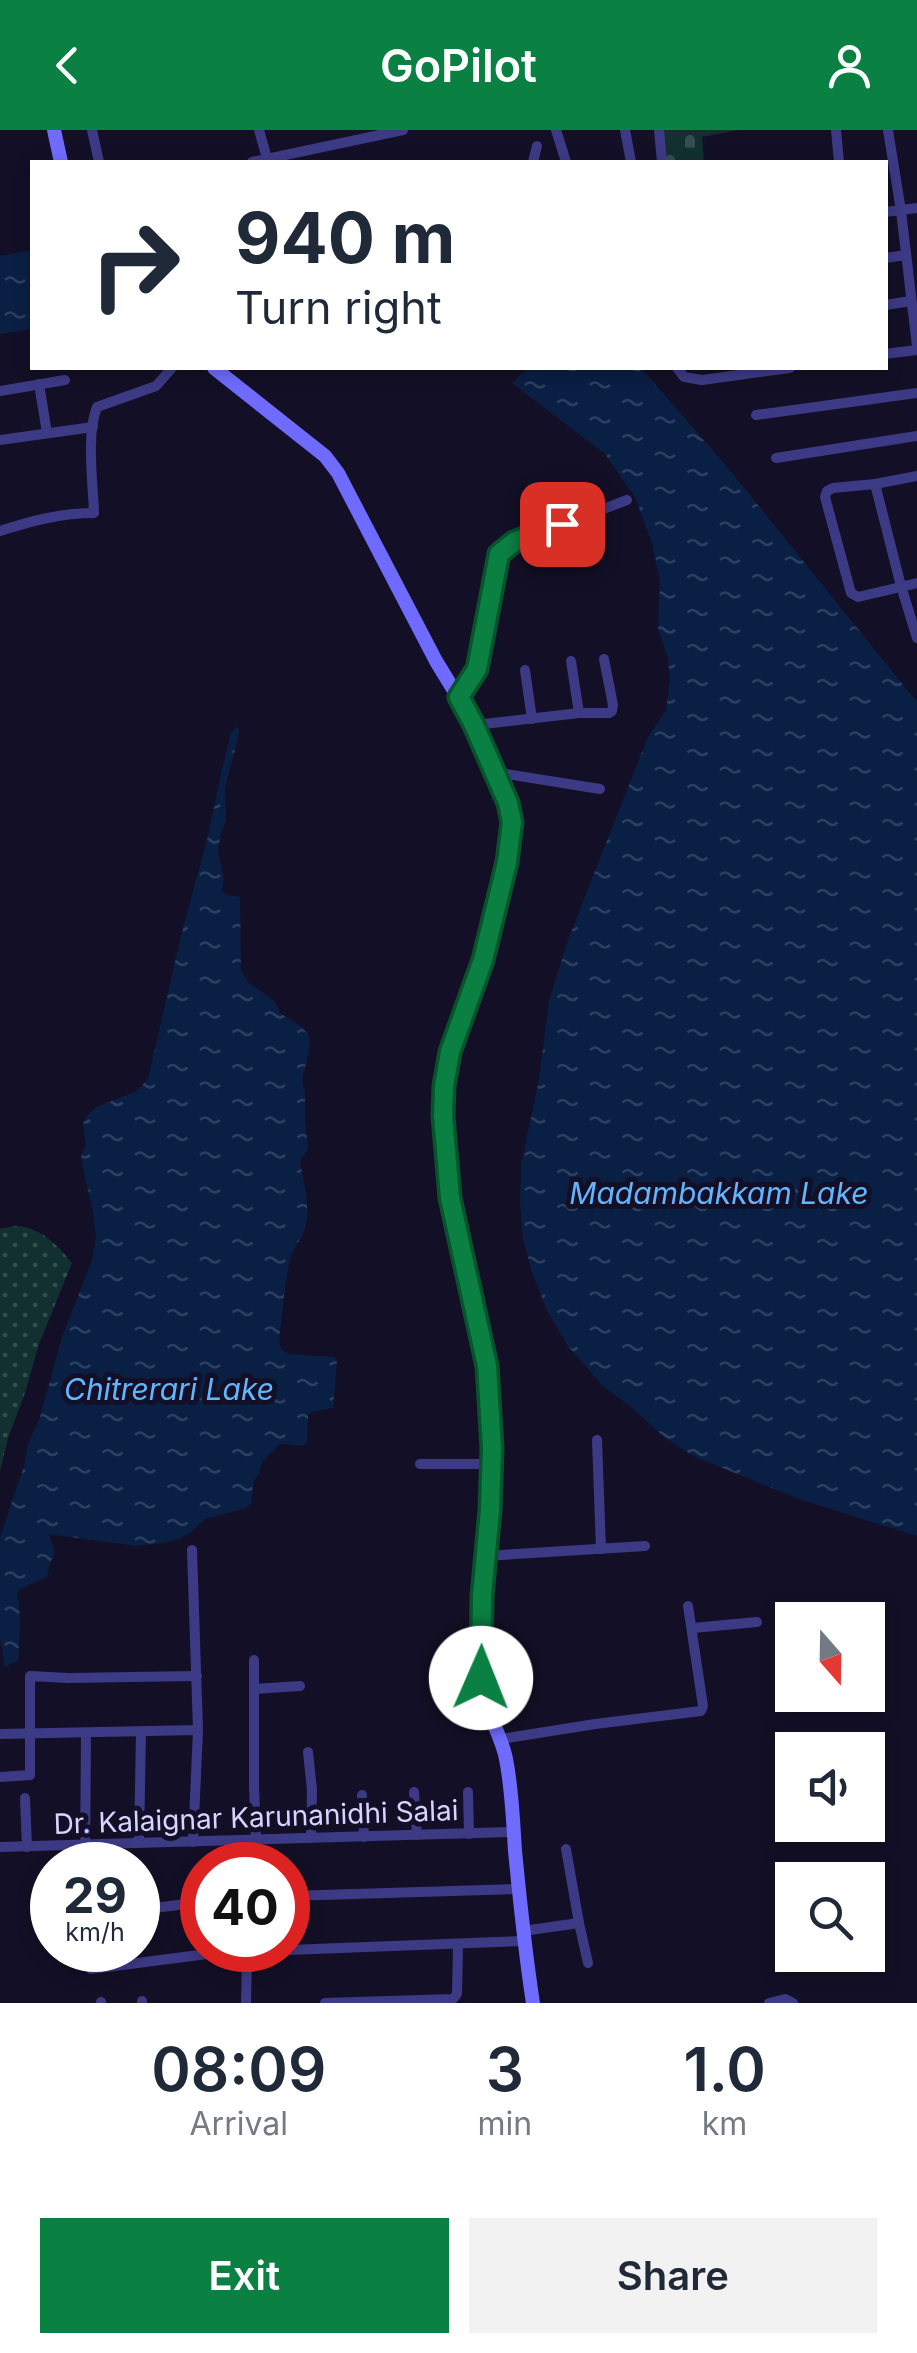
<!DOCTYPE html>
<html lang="en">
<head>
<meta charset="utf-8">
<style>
  body { margin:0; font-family:Inter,sans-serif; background:#f2f2f3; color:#1f2937; height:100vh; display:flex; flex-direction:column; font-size:38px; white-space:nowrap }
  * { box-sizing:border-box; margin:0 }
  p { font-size:32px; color:#747a83 }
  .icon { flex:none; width:55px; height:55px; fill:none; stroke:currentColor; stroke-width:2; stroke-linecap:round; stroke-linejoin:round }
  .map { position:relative; height:1873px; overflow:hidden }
  .sheet { display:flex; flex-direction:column; background:#fff; flex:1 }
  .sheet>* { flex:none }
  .banner { position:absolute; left:30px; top:30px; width:858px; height:210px; border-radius:0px; box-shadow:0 5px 15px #0003; background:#fff; color:#1f2937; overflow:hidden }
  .needle { width:65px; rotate:160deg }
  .controls { position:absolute; left:775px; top:1472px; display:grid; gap:20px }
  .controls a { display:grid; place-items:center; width:110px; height:110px; border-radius:0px; background:#fff; box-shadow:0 5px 15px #0003; font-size:50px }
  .speed { position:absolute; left:30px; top:1712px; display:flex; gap:20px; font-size:50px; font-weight:700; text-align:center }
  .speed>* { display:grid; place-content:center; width:130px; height:130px; border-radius:50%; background:#fff; box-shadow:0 5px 15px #0003; line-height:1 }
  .speed small { font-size:25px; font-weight:400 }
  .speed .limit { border:15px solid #d22; background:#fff; color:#111 }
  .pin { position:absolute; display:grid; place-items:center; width:85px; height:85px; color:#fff; margin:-42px; border-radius:20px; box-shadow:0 5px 15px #0006 }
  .me { position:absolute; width:110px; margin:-55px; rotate:1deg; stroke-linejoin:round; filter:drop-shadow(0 0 8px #0008) }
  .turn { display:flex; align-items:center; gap:35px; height:210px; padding:0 40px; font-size:45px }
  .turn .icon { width:130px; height:130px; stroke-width:2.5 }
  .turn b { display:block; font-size:70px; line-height:85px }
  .eta { display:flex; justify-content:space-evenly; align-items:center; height:170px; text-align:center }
  .eta b { font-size:60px; font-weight:600; line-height:70px }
  .button { display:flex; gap:20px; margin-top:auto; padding:20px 40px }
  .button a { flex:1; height:115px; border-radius:0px; background:#0b8043; color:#fff; font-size:40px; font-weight:600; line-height:115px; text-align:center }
  .button a+a { background:#f2f2f3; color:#1f2937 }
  header { display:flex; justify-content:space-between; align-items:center; height:130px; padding:0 40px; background:#0b8043; color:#fff; font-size:45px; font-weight:600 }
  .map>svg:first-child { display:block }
</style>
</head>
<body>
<header><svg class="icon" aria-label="back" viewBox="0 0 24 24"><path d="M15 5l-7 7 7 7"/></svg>GoPilot<svg class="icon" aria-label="person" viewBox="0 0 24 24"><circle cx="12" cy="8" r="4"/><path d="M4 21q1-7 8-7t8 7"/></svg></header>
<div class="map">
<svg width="917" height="1873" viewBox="0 0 917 1873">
  <defs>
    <pattern id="cemetery-stones" width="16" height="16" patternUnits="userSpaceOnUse" patternTransform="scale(2.5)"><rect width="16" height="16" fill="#12302f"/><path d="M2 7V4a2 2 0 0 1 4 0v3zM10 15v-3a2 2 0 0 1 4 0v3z" fill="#344d4e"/></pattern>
    <pattern id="park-dots" width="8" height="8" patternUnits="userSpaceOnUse" patternTransform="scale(2.5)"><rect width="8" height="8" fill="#12302f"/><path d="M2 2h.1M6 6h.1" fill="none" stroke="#344d4e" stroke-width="1.8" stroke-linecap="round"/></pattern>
    <pattern id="water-ripples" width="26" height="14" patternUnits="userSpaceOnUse" patternTransform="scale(2.5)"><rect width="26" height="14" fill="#0a1f44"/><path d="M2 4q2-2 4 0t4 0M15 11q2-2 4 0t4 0" fill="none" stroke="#2d3f60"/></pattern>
  </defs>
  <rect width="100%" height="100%" fill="#130f26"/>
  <!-- cemetery -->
  <path fill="url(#cemetery-stones)" d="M659 0H738L702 7 704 32H664Z"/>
  <!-- park -->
  <path fill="url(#park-dots)" d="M15 1096C40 1097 57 1114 72 1133L39 1214 25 1263 8 1308 0 1341V1099Z"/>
  <!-- water -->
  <g fill="url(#water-ripples)">
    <path d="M32 120V199L0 204V126Z"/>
    <path d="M528 238H641L728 338 917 572V1406L799 1369 693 1326 664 1307 636 1281 601 1254 568 1216 547 1181 532 1142 523 1109 520 1072 521 1035 539 950 549 871 567 813 593 746 648 607 666 580 670 550 668 528 658 499 660 451 652 413 635 367 605 324 512 253Z"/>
    <path d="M236 597 239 599V604L225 658 226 691 220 706 218 722 224 749 222 761 227 765 240 767 241 840 247 851 275 872 280 883 302 897 309 906 310 917 302 950 305 963V990L308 1019 300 1031C303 1051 310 1073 306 1094 304 1107 293 1117 290 1130 284 1155 283 1183 279 1209L281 1219 288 1224 334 1227 337 1230 333 1278 311 1282 308 1286 307 1311 303 1316 280 1314 262 1332 258 1346 254 1349 251 1374 246 1378 205 1389 192 1401 179 1409 164 1413 136 1416 49 1404 55 1423 50 1433 47 1447 20 1459 17 1464C22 1486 19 1509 18 1531L5 1537 0 1508V1407L24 1336 28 1314 40 1287 62 1207 92 1130 96 1108 93 1082 81 1029 82 1023 86 1016 83 994 86 987 96 977 135 962 148 949 181 806 208 706 221 644 231 603Z"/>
  </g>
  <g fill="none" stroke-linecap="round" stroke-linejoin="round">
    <!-- street -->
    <g stroke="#3d3a85" stroke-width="10">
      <path d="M92 0 99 32"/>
      <path d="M259 0 268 32"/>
      <path d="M556 0 566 32"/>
      <path d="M625 0 631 32"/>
      <path d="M659 0 662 32"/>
      <path d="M836 0 839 32"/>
      <path d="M888 0 901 81 917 216"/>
      <path d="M252 32 403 0"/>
      <path d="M533 32 537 16"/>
      <path d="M885 82 917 78"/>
      <path d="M885 128 906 125"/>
      <path d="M885 175 911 171"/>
      <path d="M885 224 917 220"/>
      <path d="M677 238 684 247 702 250 790 238"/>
      <path d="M39 254 47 303"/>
      <path d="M0 261 65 250"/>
      <path d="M756 285 917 263"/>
      <path d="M0 310 93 297"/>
      <path d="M776 328 917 306"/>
      <path d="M917 346 875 354 901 456 917 508"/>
      <path d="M875 354 833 358 827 361 825 367 851 463 858 467 917 453"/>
      <path d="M0 401C31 391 61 383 94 383 93 353 86 304 97 277L156 256 172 238"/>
      <path d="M571 531 579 583"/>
      <path d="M525 540 532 589"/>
      <path d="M459 567 477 539 499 424 515 413 627 370"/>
      <path d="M475 595 579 583H609L612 581 613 575 604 529"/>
      <path d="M494 642 600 659"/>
      <path d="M597 1310 601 1419"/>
      <path d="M420 1334H491"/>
      <path d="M485 1426 645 1416"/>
      <path d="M693 1498 757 1492"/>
      <path d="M254 1530V1656L257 1735"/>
      <path d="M254 1559 300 1556"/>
      <path d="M0 1604 198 1600 192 1420"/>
      <path d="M501 1609 595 1594 701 1581 703 1576 688 1476"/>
      <path d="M308 1622 312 1660 311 1708"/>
      <path d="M0 1647 30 1645V1546L68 1548 197 1546"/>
      <path d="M414 1662 417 1705"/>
      <path d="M468 1662 469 1704"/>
      <path d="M362 1665 364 1707"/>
      <path d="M25 1668 27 1717"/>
      <path d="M193 1712 198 1600"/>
      <path d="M139 1713 141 1602"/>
      <path d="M0 1717 514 1702"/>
      <path d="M85 1735 86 1603"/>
      <path d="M288 1766 519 1759"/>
      <path d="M138 1780 202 1772"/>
      <path d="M579 1793 588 1833"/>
      <path d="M523 1801 579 1793 566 1719"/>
      <path d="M244 1820H283"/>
      <path d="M288 1820 523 1811"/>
      <path d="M91 1839 238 1820"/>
      <path d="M142 1871V1873"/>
      <path d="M101 1872V1873"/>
      <path d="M246 1873 247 1829 251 1820"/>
      <path d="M325 1873 453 1869 457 1864 458 1815"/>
      <path d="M769 1873 785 1869 793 1873"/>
    </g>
    <!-- secondary -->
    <g stroke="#6f6bff" stroke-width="14">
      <path d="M54 0 61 32"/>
      <path d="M214 238 325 326 338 343 436 531 475 595 511 682 512 703 507 733 483 830 450 921 444 956 443 986 450 1068 487 1236C499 1341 479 1445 481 1550 482 1578 501 1602 506 1629 512 1659 513 1690 515 1721 520 1772 525 1822 533 1873"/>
    </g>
  </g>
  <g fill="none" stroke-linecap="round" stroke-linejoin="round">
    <defs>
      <path id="route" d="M481 1548 482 1466 490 1380 492 1318 487 1236 450 1068 443 986 444 956 450 922 483 830 507 732 512 692 508 673 474 595 459 567 477 539 499 424 514 412 562 394"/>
    </defs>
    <!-- route casing -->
    <use href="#route" stroke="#07532c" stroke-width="25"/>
    <!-- route -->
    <use href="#route" stroke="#0b8043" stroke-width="18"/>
  </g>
  <g text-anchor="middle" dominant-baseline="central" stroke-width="10" stroke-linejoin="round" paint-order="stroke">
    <!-- street labels -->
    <g font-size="28" fill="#d9d4ff" stroke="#130f26">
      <text transform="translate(256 1687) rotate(-2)">Dr. Kalaignar Karunanidhi Salai</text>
    </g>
    <!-- water labels -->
    <g font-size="30" font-style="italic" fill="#62b6ff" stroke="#130f26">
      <text x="719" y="1063">Madambakkam Lake</text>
      <text x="169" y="1259">Chitrerari Lake</text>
    </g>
  </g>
</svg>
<div class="controls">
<a><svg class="needle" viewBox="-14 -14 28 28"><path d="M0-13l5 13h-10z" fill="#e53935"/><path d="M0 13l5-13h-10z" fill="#747a83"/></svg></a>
<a><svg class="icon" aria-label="sound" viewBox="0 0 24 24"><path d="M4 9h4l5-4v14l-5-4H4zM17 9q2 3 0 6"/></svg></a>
<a><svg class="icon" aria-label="search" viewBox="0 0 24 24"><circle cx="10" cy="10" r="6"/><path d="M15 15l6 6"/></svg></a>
</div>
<div class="speed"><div>29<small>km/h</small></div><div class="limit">40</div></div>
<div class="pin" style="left:562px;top:394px;background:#d93025"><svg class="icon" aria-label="arrive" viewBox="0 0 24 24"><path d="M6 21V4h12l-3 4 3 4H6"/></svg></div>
<svg class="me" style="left:481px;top:1548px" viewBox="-20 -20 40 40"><circle r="19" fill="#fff"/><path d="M0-13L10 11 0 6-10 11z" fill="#0b8043"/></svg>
<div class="banner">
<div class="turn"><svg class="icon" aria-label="right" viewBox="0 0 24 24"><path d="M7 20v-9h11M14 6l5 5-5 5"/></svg><div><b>940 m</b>Turn right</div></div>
</div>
</div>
<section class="sheet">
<div class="eta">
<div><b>08:09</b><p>Arrival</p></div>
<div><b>3</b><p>min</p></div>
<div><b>1.0</b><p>km</p></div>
</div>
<div class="button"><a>Exit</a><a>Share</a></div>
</section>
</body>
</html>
